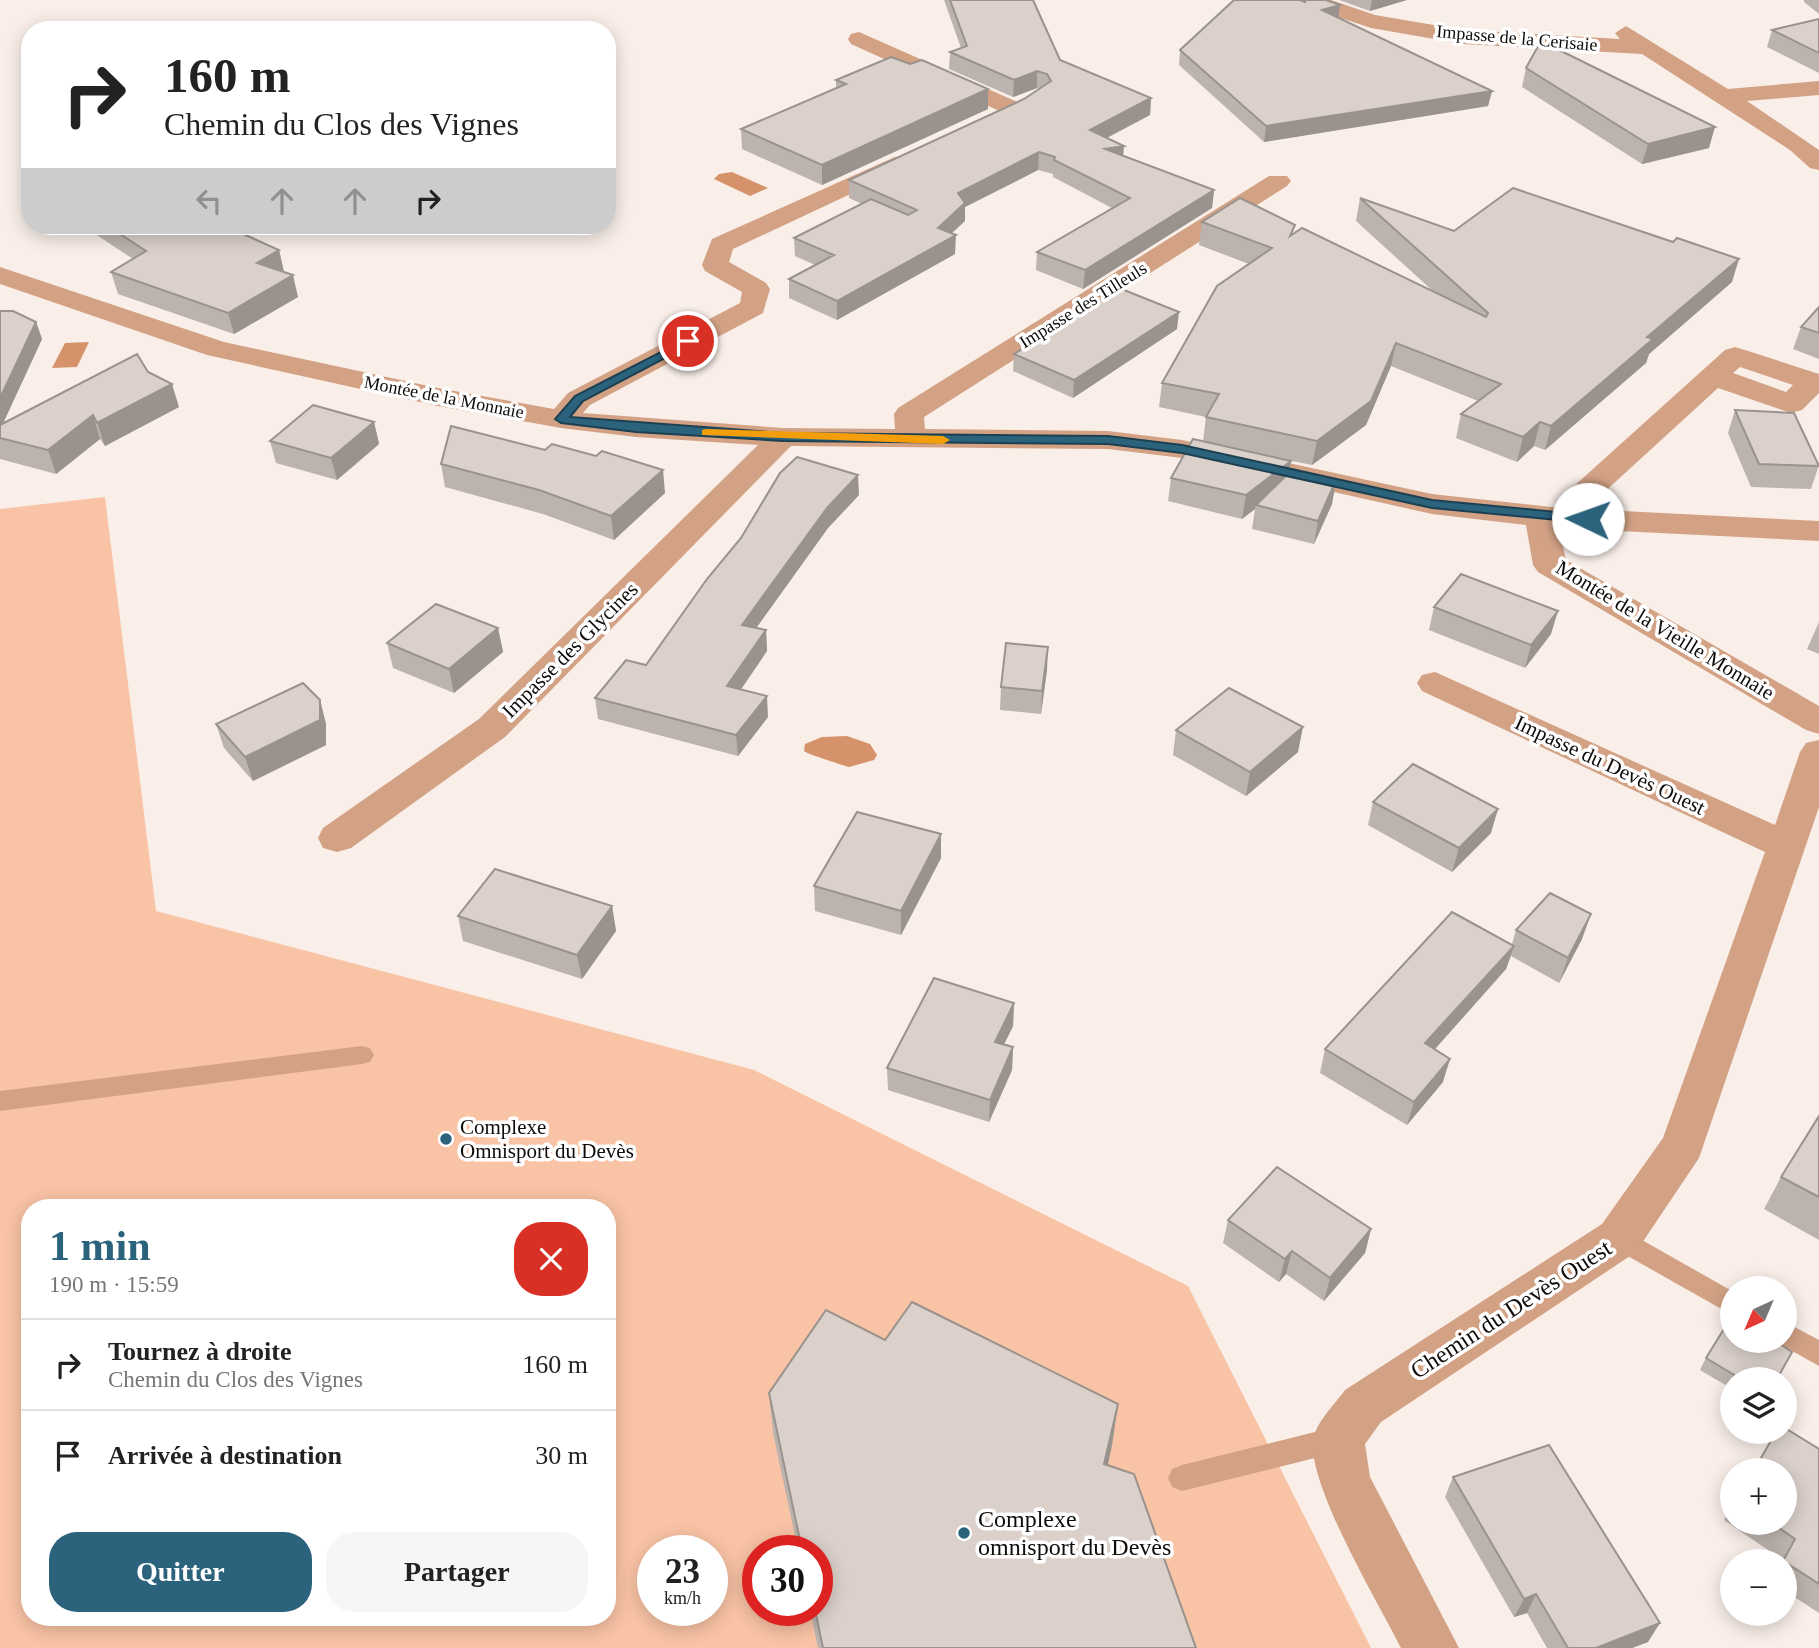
<!DOCTYPE html>
<html lang="fr">
<head>
<meta charset="utf-8">
<style>
  body { margin:0; font-family:"Times New Roman",serif; background:#f6f6f6; color:#222; height:100vh; display:flex; flex-direction:column; font-size:26px; white-space:nowrap }
  * { box-sizing:border-box; margin:0 }
  p { font-size:23px; color:#767676 }
  .icon { flex:none; width:38px; height:38px; fill:none; stroke:currentColor; stroke-width:2; stroke-linecap:round; stroke-linejoin:round }
  .map { position:relative; flex:1; overflow:hidden }
  .side { position:absolute; left:21px; top:1199px; width:595px; height:427px; display:flex; flex-direction:column; background:#fff; border-radius:28px; box-shadow:0 4px 18px #0003 }
  .side>* { flex:none }
  .top-card { position:absolute; left:21px; top:21px; width:595px; height:214px; border-radius:28px; box-shadow:0 4px 18px #0003; background:#fff; color:#222; overflow:hidden }
  .needle { width:46px; rotate:224deg }
  .fabs { position:absolute; left:1720px; top:1276px; display:grid; gap:14px }
  .fabs a { display:grid; place-items:center; width:77px; height:77px; border-radius:50%; background:#fff; box-shadow:0 4px 18px #0003; font-size:35px }
  .speed { position:absolute; left:637px; top:1535px; display:flex; gap:14px; font-size:35px; font-weight:700; text-align:center }
  .speed>* { display:grid; place-content:center; width:91px; height:91px; border-radius:50%; background:#fff; box-shadow:0 4px 18px #0003; line-height:1 }
  .speed small { font-size:18px; font-weight:400 }
  .speed .limit { border:10px solid #d22; background:#fff; color:#111 }
  .pin { position:absolute; display:grid; place-items:center; width:60px; height:60px; color:#fff; margin:-30px; border:4px solid #fff; border-radius:50%; box-shadow:0 2px 7px #0007 }
  .me { position:absolute; width:77px; margin:-38px; rotate:273deg; stroke-linejoin:round; filter:drop-shadow(0 0 5px #0008) }
  .turn { display:flex; align-items:center; gap:24px; height:147px; padding:0 28px; font-size:32px }
  .turn .icon { width:91px; height:91px; stroke-width:2.5 }
  .turn b { display:block; font-size:49px; line-height:60px }
  .lanes { display:flex; align-items:center; height:66px; padding:0 28px; background:#0003; justify-content:center; gap:35px; direction:ltr }
  .lanes .off { opacity:.35 }
  .round { display:grid; place-items:center; flex:none; width:74px; height:74px; border-radius:28px; background:#f6f6f6 }
  .summary { display:flex; align-items:center; justify-content:space-between; height:119px; padding:0 28px }
  h1 { font-size:42px; font-weight:600; line-height:52px; color:#2b637d }
  .button { display:flex; gap:14px; margin-top:auto; padding:14px 28px }
  .button a { flex:1; height:80px; border-radius:28px; background:#2b637d; color:#fff; font-size:28px; font-weight:600; line-height:80px; text-align:center }
  .button a+a { background:#f6f6f6; color:#222 }
  ul { padding:0; list-style:none }
  li { display:flex; align-items:center; gap:21px; height:91px; padding:0 28px; border-top:2px solid #e0e0e0 }
  li div { flex:1 }
  li b { display:block; font-size:26px }
  li em { font-style:normal }
  .map>svg:first-child { display:block }
</style>
</head>
<body>
<div class="map">
<svg width="1819" height="1648" viewBox="0 0 1819 1648">
  <rect width="100%" height="100%" fill="#f9eee8"/>
  <!-- green -->
  <path fill="#f9c3a5" fill-rule="evenodd" d="M105 497 156 911 754 1070 1188 1286 1371 1648H0V509ZM30 1208H607V1617H30ZM653 1550H712V1610H653ZM758 1550H817V1610H758Z"/>
  <!-- water -->
  <g fill="#d6936b">
    <path d="M732 172 768 188 750 196 714 179 719 174Z"/>
    <path d="M89 342 77 367 52 368 65 343Z"/>
    <path d="M847 736 870 744 877 755 874 760 849 767C842 765 807 754 804 751L805 744 822 737Z"/>
  </g>
  <g fill="none" stroke-linecap="round" stroke-linejoin="round">
    <!-- lane -->
    <g fill="#d3a285" fill-rule="evenodd">
      <path d="M362 1046 370 1048 374 1055 370 1062 362 1064 0 1111V1091Z"/>
      <path d="M1619 1227 1732 1291V1315L1610 1246 1606 1238 1610 1230Z"/>
      <path d="M1785 1322 1819 1340V1366L1776 1342 1785 1340Z"/>
      <path d="M1339 1426 1349 1430 1353 1439 1349 1448 1339 1452 1182 1491 1172 1487 1168 1478 1172 1469 1182 1465Z"/>
    </g>
    <!-- street -->
    <g fill="#d3a285" fill-rule="evenodd">
      <path d="M1299 0H1331L1375 15 1463 30 1620 39 1615 33 1626 26 1728 89 1819 81V95L1747 101 1819 150V170L1810 168 1790 150 1642 54 1463 44 1371 28 1302 5Z"/>
      <path d="M859 32 1022 104 1026 109 1022 114H1006L851 44 848 39 851 34Z"/>
      <path d="M895 157 904 159 907 164 904 169 733 249 729 262 766 283 770 289 763 313 590 405 583 413 783 428 895 429 894 414 898 408 1269 176H1287L1291 181 1287 186 924 417 925 429 1108 431 1182 440 1432 494 1570 509 1568 494 1573 487 1725 350 1735 347 1745 350 1819 374V393L1802 410 1791 413 1718 388 1600 496 1603 510 1819 521V541L1559 528 1566 560 1819 706V734L1806 730 1538 572 1533 565 1526 525 1432 514 1182 458 1108 449 791 446 505 737 351 848 337 852 323 848 318 838 323 828 479 719 758 445 636 437 561 428 438 406 207 355 0 284V267L224 342 438 388 554 409 568 393 740 303 742 292 705 271 702 265 712 239ZM1740 367 1793 385 1786 392 1733 373Z"/>
      <path d="M1435 672 1775 825 1800 752 1806 743 1819 740V807L1699 1158 1636 1252 1381 1422 1365 1444 1370 1477 1459 1648H1401C1378 1602 1308 1486 1313 1440 1316 1422 1335 1404 1345 1390L1602 1224 1663 1138 1765 852 1422 691 1417 683 1422 675Z"/>
    </g>
  </g>
  <!-- wall -->
  <g fill="#bcb3ae">
    <path d="M944 0H1033L1060 60 1151 98 1150 115 1107 138 1124 146 1123 156 1214 190 1212 208 1083 289 1036 270 1037 252 1112 208 1053 177V174L1038 170 965 207V221L951 233 955 254 837 320 789 298V279L815 265 795 256 794 238 862 204 849 198V180L1024 99 1039 89 1037 88 1013 97 949 69 950 52 961 48Z"/>
    <path d="M1234 0H1326L1338 18 1492 91 1488 106 1264 142 1179 65 1180 50Z"/>
    <path d="M1339 0H1407L1370 11Z"/>
    <path d="M1804 0H1819V14L1804 2Z"/>
    <path d="M1819 19V73L1767 47 1772 30Z"/>
    <path d="M910 64 988 109 822 185 742 149 741 129 836 89V80Z"/>
    <path d="M1526 68 1709 148 1642 164 1522 87Z"/>
    <path d="M1360 198 1454 231 1732 282 1649 354 1646 363 1545 450 1534 446 1517 462 1456 438 1461 414 1478 401 1391 366 1366 425 1312 465 1267 456 1291 461 1289 473 1336 480 1332 504 1314 544 1252 529 1255 509 1242 519 1168 501 1171 478 1203 441 1206 417 1159 407 1162 383 1249 264 1199 245 1202 222 1294 234 1434 292 1356 221Z"/>
    <path d="M83 226H238L248 236 279 250 284 272 298 297 234 334 118 294 111 272 133 259Z"/>
    <path d="M1819 307V359L1793 349 1801 327Z"/>
    <path d="M0 311 36 322 42 339 3 423 148 372 179 407 105 446 100 439 56 474 0 459Z"/>
    <path d="M1177 329 1073 398 1013 371 1014 354Z"/>
    <path d="M1735 410 1819 465 1811 489 1751 487 1728 433Z"/>
    <path d="M374 422 379 444 337 480 276 463 270 441Z"/>
    <path d="M545 450 665 493 614 540 543 514 445 487 441 464Z"/>
    <path d="M859 495 828 528 756 628 766 630 767 651 741 689 768 717 738 756 598 719 595 698 646 665Z"/>
    <path d="M1434 607 1551 634 1525 668 1429 630Z"/>
    <path d="M1819 622V654L1807 649Z"/>
    <path d="M498 628 503 652 454 693 393 668 387 643Z"/>
    <path d="M1047 670 1041 714 1000 710 1001 687Z"/>
    <path d="M320 700 326 724V745L253 781 224 748 216 724Z"/>
    <path d="M1176 730 1298 752 1246 796 1173 755Z"/>
    <path d="M1373 802 1491 833 1452 872 1368 825Z"/>
    <path d="M941 834V858L901 935 815 911 814 886Z"/>
    <path d="M612 906 616 931 582 979 463 941 458 916Z"/>
    <path d="M1516 930 1582 939 1559 983 1511 956 1506 969 1435 1049 1443 1082 1407 1125 1320 1073 1325 1049 1512 944Z"/>
    <path d="M1014 1003 1013 1026 1004 1044 1013 1047 1012 1070 989 1122 888 1090 887 1068Z"/>
    <path d="M1819 1116V1240L1764 1209 1781 1177Z"/>
    <path d="M1228 1220 1371 1229 1365 1253 1324 1301 1286 1274 1279 1282 1223 1243Z"/>
    <path d="M885 1340 1118 1404 1112 1445 1108 1465 1196 1648H818L810 1610H817V1550H798L773 1433 769 1393Z"/>
    <path d="M1706 1358 1777 1379H1732V1389L1700 1370Z"/>
    <path d="M1776 1432 1819 1449V1613L1785 1591V1561H1780L1781 1559 1724 1520 1732 1505V1522H1785V1470H1753Z"/>
    <path d="M1453 1477 1648 1642 1632 1648H1547L1527 1613 1514 1617 1445 1497Z"/>
  </g>
  <!-- shaded-wall -->
  <g fill="#99928d">
    <path d="M1372 0H1407L1370 11Z"/>
    <path d="M1340 5 1338 20 1322 10Z"/>
    <path d="M1037 71V88L1013 97 1014 80Z"/>
    <path d="M988 89V109L822 185V165Z"/>
    <path d="M1492 91 1488 106 1264 142 1266 126Z"/>
    <path d="M1151 98 1150 115 1089 147 1090 130Z"/>
    <path d="M1715 127 1709 148 1642 164 1648 144Z"/>
    <path d="M1124 146 1122 164 1105 149Z"/>
    <path d="M1039 152 1038 170 965 207V221L939 245 956 235 955 254 837 320V301L938 228 958 193Z"/>
    <path d="M1214 190 1212 208 1083 289 1085 270Z"/>
    <path d="M279 250 284 272 257 263Z"/>
    <path d="M1739 259 1732 282 1649 354 1646 363 1545 450 1551 426 1647 337Z"/>
    <path d="M293 275 298 297 234 334 228 313Z"/>
    <path d="M1179 312 1177 329 1073 398 1074 380Z"/>
    <path d="M36 322 42 339 0 430V398Z"/>
    <path d="M1396 343 1391 366 1366 425 1312 465 1317 441Z"/>
    <path d="M172 384 179 407 105 446 97 423Z"/>
    <path d="M93 415 100 439 56 474 48 450Z"/>
    <path d="M374 422 379 444 337 480 331 458Z"/>
    <path d="M1540 422 1534 446 1517 462 1523 437Z"/>
    <path d="M1291 461 1288 484 1256 505 1255 509 1242 519 1246 495Z"/>
    <path d="M663 470 665 493 614 540 611 516Z"/>
    <path d="M858 475 859 495 828 528 744 645 742 625 827 508Z"/>
    <path d="M1336 480 1332 504 1314 544 1318 521Z"/>
    <path d="M1558 611 1551 634 1525 668 1531 645Z"/>
    <path d="M498 628 503 652 454 693 449 669Z"/>
    <path d="M766 630 767 651 729 707 727 686Z"/>
    <path d="M1048 647 1047 670 1041 714 1042 691Z"/>
    <path d="M767 696 768 717 738 756 736 735Z"/>
    <path d="M320 700 326 724V745L253 781 245 757Z"/>
    <path d="M1303 727 1298 752 1246 796 1250 772Z"/>
    <path d="M1498 809 1491 833 1452 872 1459 848Z"/>
    <path d="M941 834V858L901 935V911Z"/>
    <path d="M612 906 616 931 582 979 577 955Z"/>
    <path d="M1591 914 1582 939 1559 983 1568 958Z"/>
    <path d="M1514 946 1506 969 1419 1067 1425 1043Z"/>
    <path d="M1014 1003 1013 1026 994 1065 995 1042Z"/>
    <path d="M1013 1047 1012 1070 989 1122 990 1100Z"/>
    <path d="M1450 1059 1443 1082 1407 1125 1414 1102Z"/>
    <path d="M1371 1229 1365 1253 1324 1301 1330 1278Z"/>
    <path d="M1292 1251 1286 1274 1279 1282 1285 1259Z"/>
    <path d="M1118 1404 1112 1445 1099 1504 1104 1464Z"/>
    <path d="M1536 1594 1527 1613 1514 1617 1524 1599Z"/>
    <path d="M1660 1623 1648 1642 1632 1648H1596Z"/>
  </g>
  <!-- building -->
  <g fill="#dbd0ca" stroke="#99928d" stroke-width="2">
    <path d="M950 0H1033L1060 60 1151 98 1090 130 1124 146 1105 149 1214 190 1085 270 1037 252 1130 198 1054 160 1055 157 1039 152 958 193 965 203 938 228 956 235 837 301 789 279 834 255 794 238 871 199 908 215 917 210 849 180 1024 99 1051 81 1047 74 1037 71 1014 80 950 52 967 46Z"/>
    <path d="M1234 0H1300L1305 2V0H1326L1340 5 1322 10 1492 91 1266 126 1180 50Z"/>
    <path d="M1819 19V53L1772 30Z"/>
    <path d="M1541 41 1715 127 1648 144 1526 68Z"/>
    <path d="M891 57 910 64 922 60 988 89 822 165 741 129 846 84 836 80Z"/>
    <path d="M1513 188 1673 242 1677 238 1739 259 1647 337 1653 339 1551 426 1540 422 1523 437 1461 414 1501 384 1396 343 1371 401 1317 441 1206 417 1219 394 1162 383 1217 286 1272 248 1202 222 1240 198 1295 225 1290 236 1302 228 1486 317 1488 313 1360 198 1454 231Z"/>
    <path d="M108 226H238L246 231 241 233 279 250 257 263 293 275 228 313 111 272 146 251Z"/>
    <path d="M1119 288 1179 312 1074 380 1014 354Z"/>
    <path d="M1819 307V333L1801 327Z"/>
    <path d="M0 311H13L36 322 0 398Z"/>
    <path d="M137 354 148 372 172 384 97 423 93 415 48 450 0 438V425Z"/>
    <path d="M313 405 374 422 331 458 270 441Z"/>
    <path d="M1735 410 1794 413 1819 466 1759 464Z"/>
    <path d="M451 426 545 450 552 444 596 456 602 451 663 470 611 516 539 490 441 464Z"/>
    <path d="M1193 439 1291 461 1246 495 1171 478Z"/>
    <path d="M797 457 858 475 827 508 742 625 766 630 727 686 767 696 736 735 595 698 626 660 646 665 707 579 741 538 780 473Z"/>
    <path d="M1293 469 1336 480 1318 521 1256 505Z"/>
    <path d="M1461 574 1558 611 1531 645 1434 607Z"/>
    <path d="M436 604 498 628 449 669 387 643Z"/>
    <path d="M1006 643 1048 647 1042 691 1001 687Z"/>
    <path d="M303 683 320 700V720L245 757 216 724Z"/>
    <path d="M1229 688 1303 727 1250 772 1176 730Z"/>
    <path d="M1413 764 1498 809 1459 848 1373 802Z"/>
    <path d="M857 812 941 834 901 911 814 886Z"/>
    <path d="M495 869 612 906 577 955 458 916Z"/>
    <path d="M1550 893 1591 914 1568 958 1516 930Z"/>
    <path d="M1452 912 1514 946 1425 1043 1450 1059 1414 1102 1325 1049Z"/>
    <path d="M934 978 1014 1003 995 1042 1013 1047 990 1100 887 1068Z"/>
    <path d="M1819 1116V1197L1781 1177Z"/>
    <path d="M1277 1167 1371 1229 1330 1278 1292 1251 1285 1259 1228 1220Z"/>
    <path d="M912 1302 1118 1404 1104 1464 1134 1474 1196 1648H823L815 1610H817V1550H802L769 1393 826 1310 885 1340Z"/>
    <path d="M1732 1316V1340H1774L1792 1352 1777 1379H1741L1706 1358Z"/>
    <path d="M1785 1428 1819 1449V1584L1785 1562V1561H1783L1795 1539 1771 1522H1785V1470H1754L1776 1432H1785Z"/>
    <path d="M1549 1445 1660 1623 1596 1648H1568L1536 1594 1524 1599 1453 1477Z"/>
  </g>
  <!-- route -->
  <path fill="#2b637d" stroke="#1c4051" stroke-width="2" d="M688 338 694 341 692 344 583 401 570 417 783 433 1108 436 1182 445 1432 500 1588 515 1595 519 1588 523 1432 508 1182 453 1108 444 783 441 636 432 561 423 555 419 575 396Z"/>
  <!-- slow -->
  <path fill="#f59e0b" d="M706 429 943 436 950 440 943 444 702 435V430Z"/>
  <!-- markers -->
  <g fill="#2b637d" stroke="#fff" stroke-width="2.5">
    <circle cx="446" cy="1139" r="7"/>
    <circle cx="964" cy="1533" r="7"/>
  </g>
  <g text-anchor="middle" dominant-baseline="central" stroke-width="7" stroke-linejoin="round" paint-order="stroke">
    <!-- far-street labels -->
    <g font-size="18" fill="#0e0b09" stroke="#fff">
      <text transform="translate(1517 38) rotate(5)">Impasse de la Cerisaie</text>
      <text transform="translate(1083 305) rotate(-32)">Impasse des Tilleuls</text>
      <text transform="translate(444 397) rotate(11)">Montée de la Monnaie</text>
    </g>
    <!-- street labels -->
    <g font-size="21" fill="#0e0b09" stroke="#fff">
      <text transform="translate(1665 630) rotate(31)">Montée de la Vieille Monnaie</text>
      <text transform="translate(570 650) rotate(-45)">Impasse des Glycines</text>
      <text transform="translate(1610 765) rotate(25)">Impasse du Devès Ouest</text>
    </g>
    <!-- poi labels -->
    <g font-size="21" fill="#0e0b09" stroke="#fff" text-anchor="start">
      <text x="460" y="1127">Complexe<tspan x="460" dy="24">Omnisport du Devès</tspan></text>
    </g>
    <!-- near-street labels -->
    <g font-size="24" fill="#0e0b09" stroke="#fff">
      <text transform="translate(1511 1309) rotate(-33)">Chemin du Devès Ouest</text>
    </g>
    <!-- near-poi labels -->
    <g font-size="24" fill="#0e0b09" stroke="#fff" text-anchor="start">
      <text x="978" y="1519">Complexe<tspan x="978" dy="28">omnisport du Devès</tspan></text>
    </g>
  </g>
</svg>
<div class="fabs">
<a><svg class="needle" viewBox="-14 -14 28 28"><path d="M0-13l5 13h-10z" fill="#e53935"/><path d="M0 13l5-13h-10z" fill="#767676"/></svg></a>
<a><svg class="icon" aria-label="layers" viewBox="0 0 24 24"><path d="M12 4l9 5-9 5-9-5zM3 14l9 5 9-5"/></svg></a>
<a>+</a>
<a>−</a>
</div>
<div class="speed"><div>23<small>km/h</small></div><div class="limit">30</div></div>
<div class="pin" style="left:688px;top:341px;background:#d93025"><svg class="icon" aria-label="arrive" viewBox="0 0 24 24"><path d="M6 21V4h12l-3 4 3 4H6"/></svg></div>
<svg class="me" style="left:1588px;top:519px" viewBox="-20 -20 40 40"><circle r="19" fill="#fff"/><path d="M0-13L10 11 0 6-10 11z" fill="#2b637d"/></svg>
<div class="top-card">
<div class="turn"><svg class="icon" aria-label="right" viewBox="0 0 24 24"><path d="M7 20v-9h11M14 6l5 5-5 5"/></svg><div><b>160 m</b>Chemin du Clos des Vignes</div></div>
<div class="lanes"><svg class="icon off" aria-label="left" viewBox="0 0 24 24"><path d="M17 20v-9H6M10 6l-5 5 5 5"/></svg><svg class="icon off" aria-label="ahead" viewBox="0 0 24 24"><path d="M12 20V5M6 11l6-6 6 6"/></svg><svg class="icon off" aria-label="ahead" viewBox="0 0 24 24"><path d="M12 20V5M6 11l6-6 6 6"/></svg><svg class="icon" aria-label="right" viewBox="0 0 24 24"><path d="M7 20v-9h11M14 6l5 5-5 5"/></svg></div>
</div>
<section class="side">
<div class="summary"><div><h1>1 min</h1><p>190 m · 15:59</p></div><a class="round" style="background:#d93025;color:#fff"><svg class="icon" aria-label="close" viewBox="0 0 24 24"><path d="M6 6l12 12M18 6L6 18"/></svg></a></div>
<ul>
<li><svg class="icon" aria-label="right" viewBox="0 0 24 24"><path d="M7 20v-9h11M14 6l5 5-5 5"/></svg><div><b>Tournez à droite</b><p>Chemin du Clos des Vignes</p></div><em>160 m</em></li>
<li><svg class="icon" aria-label="arrive" viewBox="0 0 24 24"><path d="M6 21V4h12l-3 4 3 4H6"/></svg><div><b>Arrivée à destination</b></div><em>30 m</em></li>
</ul>
<div class="button"><a>Quitter</a><a>Partager</a></div>
</section>
</div>
</body>
</html>
